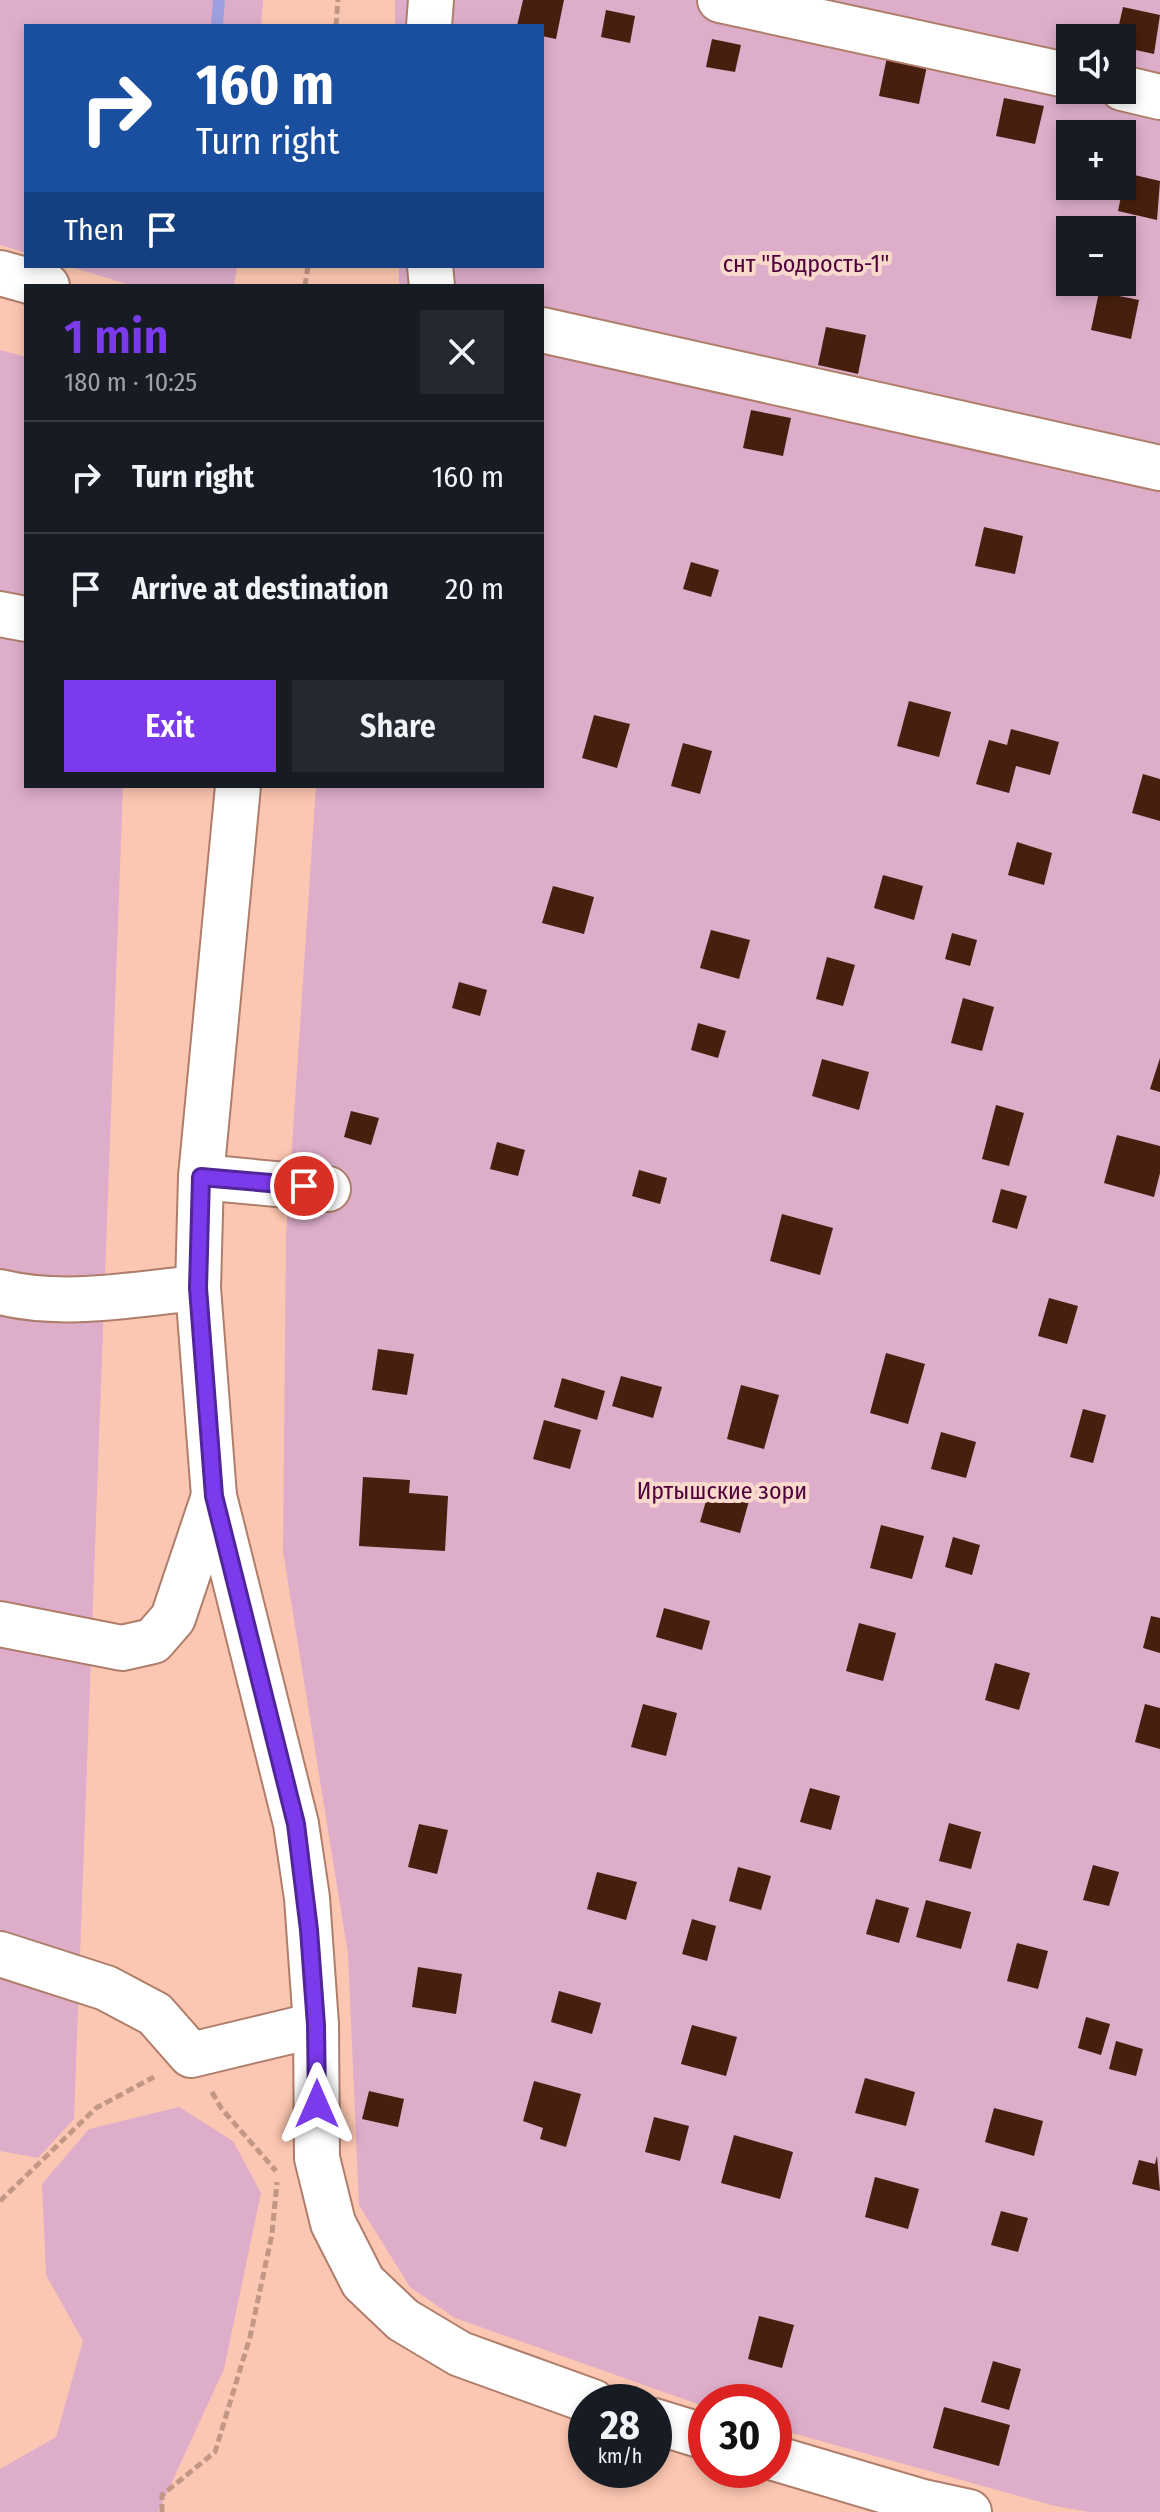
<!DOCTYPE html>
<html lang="en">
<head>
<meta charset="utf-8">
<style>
  body { margin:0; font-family:"Fira Sans Condensed",sans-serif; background:#242831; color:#f1f3f6; height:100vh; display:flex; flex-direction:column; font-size:30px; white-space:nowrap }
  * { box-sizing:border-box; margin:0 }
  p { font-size:26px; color:#9ea1a6 }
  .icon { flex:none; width:44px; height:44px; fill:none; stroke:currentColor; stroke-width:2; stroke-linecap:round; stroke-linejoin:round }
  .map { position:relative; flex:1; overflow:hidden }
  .panel { position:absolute; left:24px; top:284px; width:520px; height:504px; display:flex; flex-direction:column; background:#171b24; border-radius:0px; box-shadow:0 4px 12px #0003 }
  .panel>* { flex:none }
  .hud { position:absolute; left:24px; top:24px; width:520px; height:244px; border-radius:0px; box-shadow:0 4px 12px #0003; background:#1a4fa0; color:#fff; overflow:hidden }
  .fabs { position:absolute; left:1056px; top:24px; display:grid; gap:16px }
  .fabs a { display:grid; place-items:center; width:80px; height:80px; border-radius:0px; background:#171b24; box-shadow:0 4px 12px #0003; font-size:40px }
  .speed { position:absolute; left:568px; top:2384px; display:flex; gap:16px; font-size:40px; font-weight:700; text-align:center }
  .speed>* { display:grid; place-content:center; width:104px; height:104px; border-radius:50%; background:#171b24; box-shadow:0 4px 12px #0003; line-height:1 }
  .speed small { font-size:20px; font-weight:400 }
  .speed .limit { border:12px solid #d22; background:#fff; color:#111 }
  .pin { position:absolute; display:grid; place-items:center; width:68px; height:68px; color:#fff; margin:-34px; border:4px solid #fff; border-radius:50%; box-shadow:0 2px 8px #0007 }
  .me { position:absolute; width:88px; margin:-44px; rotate:0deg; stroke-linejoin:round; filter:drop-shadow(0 0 6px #0008) }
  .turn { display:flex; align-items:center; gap:28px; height:168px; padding:0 40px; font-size:36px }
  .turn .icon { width:104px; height:104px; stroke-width:2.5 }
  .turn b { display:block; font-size:56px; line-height:68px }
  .then { display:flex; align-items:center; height:76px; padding:0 40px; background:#0003; gap:16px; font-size:30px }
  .round { display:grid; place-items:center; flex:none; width:84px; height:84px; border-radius:0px; background:#242831 }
  .summary { display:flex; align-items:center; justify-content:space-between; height:136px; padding:0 40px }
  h1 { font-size:48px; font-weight:600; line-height:60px; color:#7c3aed }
  .button { display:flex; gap:16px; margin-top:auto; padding:16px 40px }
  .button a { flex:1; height:92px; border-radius:0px; background:#7c3aed; color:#fff; font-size:32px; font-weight:600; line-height:92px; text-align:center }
  .button a+a { background:#242831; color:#f1f3f6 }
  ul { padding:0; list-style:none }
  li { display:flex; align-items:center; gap:24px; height:112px; padding:0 40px; border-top:2px solid #363941 }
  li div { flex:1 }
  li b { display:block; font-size:30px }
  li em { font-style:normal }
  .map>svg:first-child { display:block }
</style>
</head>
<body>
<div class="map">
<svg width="1160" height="2512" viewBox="0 0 1160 2512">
  <rect width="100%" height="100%" fill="#fcc7b2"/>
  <!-- green -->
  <g fill="#ddadca" fill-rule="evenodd">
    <path d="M0 0H263L261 26H26V253L0 245Z"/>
    <path d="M395 0H1160V2512H1089L1055 2506 774 2428V2402H706V2407L455 2318 410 2287 359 2205 348 1954 283 1551 286 1236 316 786H542V286H399V266H542V26H395ZM1070 38H1122V90H1070ZM1070 134H1122V186H1070ZM1070 230H1122V282H1070Z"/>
    <path d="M68 266H237L234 286H133Z"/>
    <path d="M0 350 26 357V786H123L74 2119 38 2158 0 2151Z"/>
    <path d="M179 2107 233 2141 261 2193 224 2369 158 2512H0V2469L56 2437 83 2341 46 2275 42 2184 89 2129Z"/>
  </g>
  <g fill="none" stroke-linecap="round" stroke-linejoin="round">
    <!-- stream -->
    <path stroke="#9d9fe0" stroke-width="12" d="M217 26 219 0"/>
  </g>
  <!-- building -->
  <g fill="#481f0e">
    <path d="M523 0H564L556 39 542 36V26H517Z"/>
    <path d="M1123 7 1160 15 1154 54 1122 47V38H1116Z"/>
    <path d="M606 10 635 16 630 43 601 37Z"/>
    <path d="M712 39 741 45 735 72 706 67Z"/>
    <path d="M887 57 927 66 919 104 879 96Z"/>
    <path d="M1004 98 1044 106 1035 144 996 136Z"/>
    <path d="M1126 173 1160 181 1157 220 1118 211Z"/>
    <path d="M1099 292 1139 300 1131 339 1091 330Z"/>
    <path d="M826 327 866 335 858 374 818 365Z"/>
    <path d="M751 410 791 418 783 456 743 448Z"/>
    <path d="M984 527 1023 536 1015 574 975 566Z"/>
    <path d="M691 562 719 570 711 597 683 589Z"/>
    <path d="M909 701 951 712 939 757 897 746Z"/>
    <path d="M594 715 630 724 617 768 582 758Z"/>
    <path d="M1011 729 1059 742 1050 775 1016 766 1009 793 976 784 989 740 1007 745Z"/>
    <path d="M683 743 712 751 700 794 671 786Z"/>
    <path d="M1143 774 1160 779V821L1132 813Z"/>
    <path d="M1017 842 1052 853 1044 885 1008 875Z"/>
    <path d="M883 875 923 886 914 920 874 908Z"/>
    <path d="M553 886 594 897 584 934 542 923Z"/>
    <path d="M711 930 750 940 739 979 700 968Z"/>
    <path d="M952 933 977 940 970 966 945 959Z"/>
    <path d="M827 957 855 965 843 1006 816 999Z"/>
    <path d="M459 982 487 990 480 1016 452 1008Z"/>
    <path d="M963 998 994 1007 982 1051 951 1043Z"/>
    <path d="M698 1023 726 1031 718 1058 691 1050Z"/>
    <path d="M1160 1058V1092L1150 1089Z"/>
    <path d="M822 1059 869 1072 859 1110 812 1096Z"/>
    <path d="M996 1105 1024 1113 1009 1166 982 1159Z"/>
    <path d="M351 1111 379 1118 371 1145 344 1137Z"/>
    <path d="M1117 1135 1160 1146V1173L1154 1197 1104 1183Z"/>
    <path d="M497 1142 525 1150 518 1176 490 1169Z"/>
    <path d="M639 1170 667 1178 660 1204 632 1196Z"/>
    <path d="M1001 1189 1027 1196 1017 1229 992 1222Z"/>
    <path d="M782 1214 833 1228 820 1275 770 1261Z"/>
    <path d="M1049 1298 1078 1306 1067 1344 1038 1336Z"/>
    <path d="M378 1349 414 1354 407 1395 372 1390Z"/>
    <path d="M886 1353 925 1364 908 1424 870 1413Z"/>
    <path d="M621 1376 662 1387 653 1418 612 1406Z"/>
    <path d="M562 1378 605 1391 597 1420 554 1407Z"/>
    <path d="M741 1385 779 1395 764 1449 727 1439Z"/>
    <path d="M1083 1409 1106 1415 1093 1463 1070 1457Z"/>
    <path d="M544 1420 581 1430 570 1469 533 1459Z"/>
    <path d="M941 1432 976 1442 966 1478 931 1469Z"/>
    <path d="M363 1477 410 1480 409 1493 448 1496 445 1551 359 1546Z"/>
    <path d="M709 1490 749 1501 740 1533 700 1522Z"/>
    <path d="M881 1525 924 1536 912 1579 870 1568Z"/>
    <path d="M953 1537 980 1545 972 1575 945 1567Z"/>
    <path d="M664 1608 710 1621 702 1650 656 1637Z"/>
    <path d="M1151 1616 1160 1618V1653L1143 1648Z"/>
    <path d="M859 1623 896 1633 883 1681 846 1671Z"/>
    <path d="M995 1663 1030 1673 1019 1710 985 1700Z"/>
    <path d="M643 1704 677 1713 666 1756 631 1747Z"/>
    <path d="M1145 1704 1160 1708V1749L1135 1742Z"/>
    <path d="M810 1788 840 1796 831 1830 800 1822Z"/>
    <path d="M949 1823 981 1832 971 1869 939 1861Z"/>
    <path d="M419 1824 448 1830 437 1874 408 1867Z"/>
    <path d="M1093 1865 1119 1872 1109 1906 1083 1900Z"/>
    <path d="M738 1867 771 1876 761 1910 729 1901Z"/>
    <path d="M597 1872 637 1882 626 1920 587 1909Z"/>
    <path d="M876 1899 909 1908 899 1943 866 1934Z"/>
    <path d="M926 1900 971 1912 961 1949 916 1937Z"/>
    <path d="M692 1919 716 1926 707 1961 682 1954Z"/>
    <path d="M1017 1943 1048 1951 1038 1989 1007 1981Z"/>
    <path d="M418 1967 462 1974 456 2014 412 2007Z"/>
    <path d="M559 1991 601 2003 592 2034 551 2022Z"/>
    <path d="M1086 2017 1110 2024 1101 2055 1078 2048Z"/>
    <path d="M692 2025 737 2037 726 2076 681 2064Z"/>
    <path d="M1116 2041 1143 2049 1136 2076 1109 2069Z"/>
    <path d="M865 2078 915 2092 906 2126 855 2113Z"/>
    <path d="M534 2081 581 2094 566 2147 540 2139 543 2128 523 2121Z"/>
    <path d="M369 2091 404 2099 398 2127 362 2119Z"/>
    <path d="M994 2108 1043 2121 1034 2156 985 2142Z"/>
    <path d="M654 2117 689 2126 680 2161 645 2152Z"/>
    <path d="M734 2135 793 2152 780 2199 721 2183Z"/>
    <path d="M1157 2156 1160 2191 1132 2184 1139 2160 1155 2164Z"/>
    <path d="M875 2177 919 2189 908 2229 865 2217Z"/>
    <path d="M1001 2211 1028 2218 1018 2252 991 2245Z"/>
    <path d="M759 2316 794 2325 782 2368 748 2359Z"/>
    <path d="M993 2361 1021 2369 1009 2410 981 2402Z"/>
    <path d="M944 2407 1010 2425 999 2466 933 2448Z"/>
  </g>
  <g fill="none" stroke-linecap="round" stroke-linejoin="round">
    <defs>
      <g id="minor">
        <path d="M720 0 1070 76"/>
        <path d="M429 26 431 0"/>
        <path d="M1122 88 1160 97"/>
        <path d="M430 266 432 286"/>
        <path d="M0 273 47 286"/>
        <path d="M542 330 1160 468"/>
        <path d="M0 614 26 619"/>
        <path d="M238 786 201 1177 198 1288 214 1496 296 1824 307 1898 316 2025 317 2158 333 2223 363 2282 403 2320 460 2354 593 2402"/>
        <path d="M201 1177 328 1189"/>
        <path d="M0 1292C64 1308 133 1294 198 1288"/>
        <path d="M0 1624 122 1648 153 1641 173 1618 214 1496"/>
        <path d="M0 1954 106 1988 155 2014 191 2055 316 2025"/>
        <path d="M654 2421 706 2437"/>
        <path d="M774 2458 923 2502 969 2512"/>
      </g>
    </defs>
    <!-- minor casing -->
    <use href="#minor" stroke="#af7e6b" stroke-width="48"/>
    <!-- path -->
    <g stroke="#c29786" stroke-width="5" stroke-dasharray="8 4" stroke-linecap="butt">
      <path d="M336 26 338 0"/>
      <path d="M305 286 308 266"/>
      <path d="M212 2092 221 2108 276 2171"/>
      <path d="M0 2201 96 2108 154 2077"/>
      <path d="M162 2512V2495L215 2452 250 2337 272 2234 277 2182"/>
    </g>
    <!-- minor -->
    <use href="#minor" stroke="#fff" stroke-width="44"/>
  </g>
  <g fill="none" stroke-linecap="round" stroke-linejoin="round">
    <defs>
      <path id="route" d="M304 1186 201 1177 198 1288 214 1496 296 1824 309 1930 316 2025 317 2104"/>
    </defs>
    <!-- route casing -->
    <use href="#route" stroke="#51269a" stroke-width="20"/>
    <!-- route -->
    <use href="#route" stroke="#7c3aed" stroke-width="14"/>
  </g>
  <g text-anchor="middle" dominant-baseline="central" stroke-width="8" stroke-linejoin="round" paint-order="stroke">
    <!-- park labels -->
    <g font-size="24" fill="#50013c" stroke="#fad9cd">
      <text x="806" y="264">снт "Бодрость-1"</text>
      <text x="722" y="1491">Иртышские зори</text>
    </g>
  </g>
</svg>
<div class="fabs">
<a><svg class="icon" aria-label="sound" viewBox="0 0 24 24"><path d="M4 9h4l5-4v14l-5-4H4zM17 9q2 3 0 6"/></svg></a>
<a>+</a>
<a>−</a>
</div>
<div class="speed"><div>28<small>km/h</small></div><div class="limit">30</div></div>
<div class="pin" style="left:304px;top:1186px;background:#d93025"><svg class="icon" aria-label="arrive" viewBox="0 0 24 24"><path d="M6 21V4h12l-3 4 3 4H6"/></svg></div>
<svg class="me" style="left:317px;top:2104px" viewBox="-20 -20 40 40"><path d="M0-17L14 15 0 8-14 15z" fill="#7c3aed" stroke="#fff" stroke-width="4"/></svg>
<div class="hud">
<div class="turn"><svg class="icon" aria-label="right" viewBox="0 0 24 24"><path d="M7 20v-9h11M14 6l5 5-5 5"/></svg><div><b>160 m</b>Turn right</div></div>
<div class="then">Then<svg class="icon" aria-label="arrive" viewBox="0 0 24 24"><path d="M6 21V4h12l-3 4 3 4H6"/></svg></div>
</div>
<section class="panel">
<div class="summary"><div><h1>1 min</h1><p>180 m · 10:25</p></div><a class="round"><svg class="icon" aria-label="close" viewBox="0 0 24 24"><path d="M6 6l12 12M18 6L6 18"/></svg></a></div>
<ul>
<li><svg class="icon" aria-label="right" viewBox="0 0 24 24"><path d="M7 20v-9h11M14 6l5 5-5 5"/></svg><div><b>Turn right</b></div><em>160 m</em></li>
<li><svg class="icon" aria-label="arrive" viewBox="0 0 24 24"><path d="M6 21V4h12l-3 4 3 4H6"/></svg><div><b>Arrive at destination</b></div><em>20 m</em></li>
</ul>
<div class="button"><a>Exit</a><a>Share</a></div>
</section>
</div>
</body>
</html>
